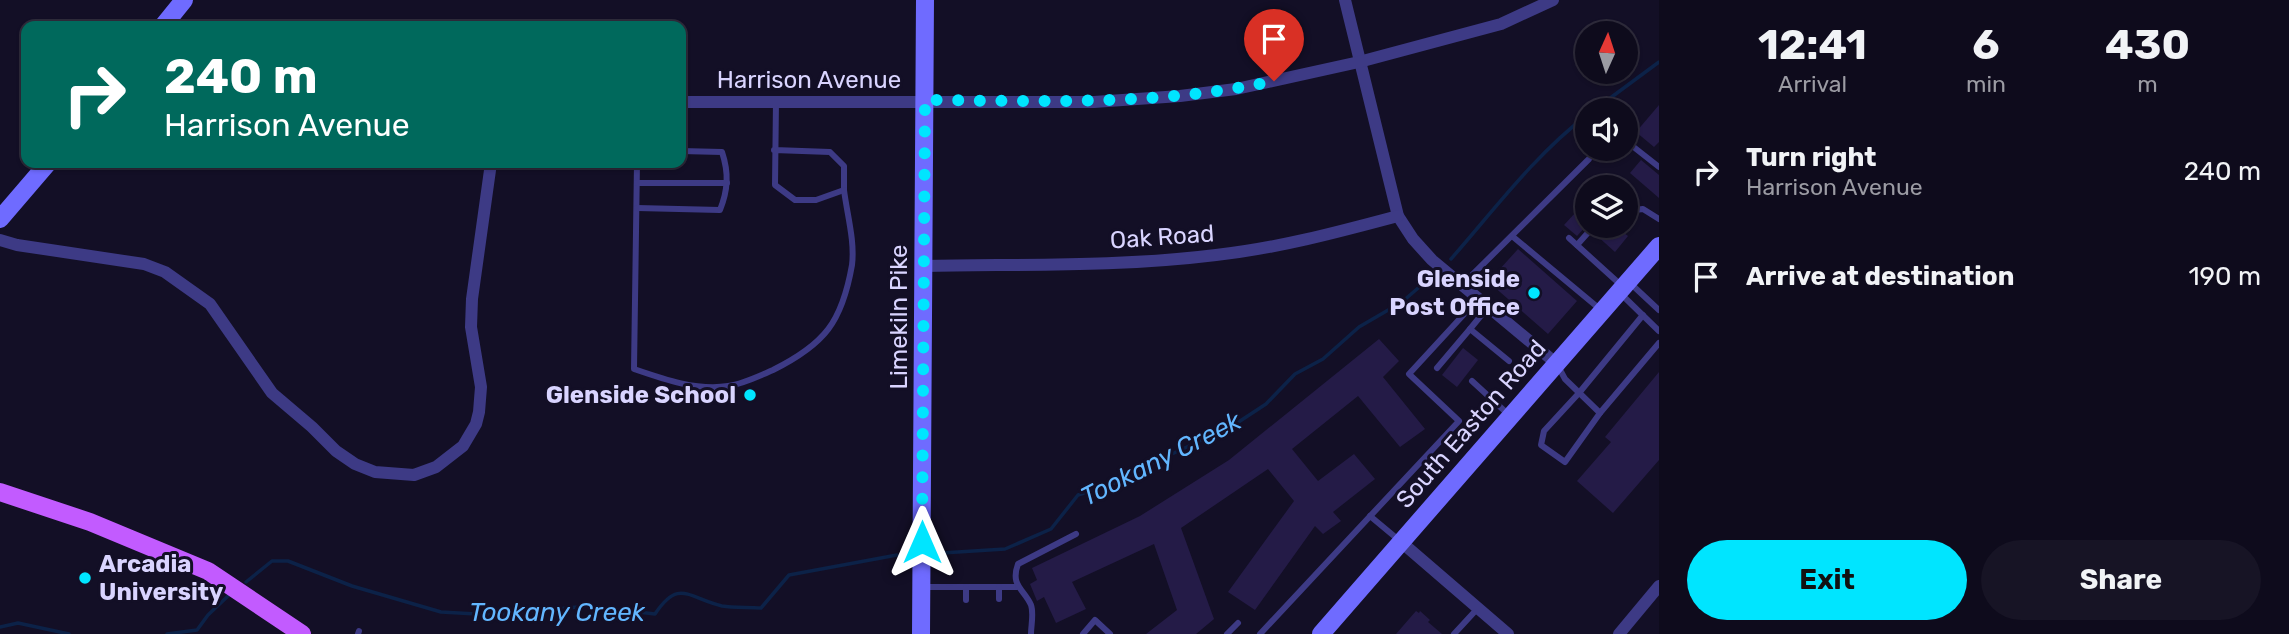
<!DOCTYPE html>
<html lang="en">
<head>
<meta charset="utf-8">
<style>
  body { margin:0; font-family:Rubik,sans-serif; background:#171425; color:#f1f3f6; height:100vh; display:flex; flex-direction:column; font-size:26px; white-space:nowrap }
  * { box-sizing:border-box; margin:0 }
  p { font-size:23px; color:#9b9ba3 }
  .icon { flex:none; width:38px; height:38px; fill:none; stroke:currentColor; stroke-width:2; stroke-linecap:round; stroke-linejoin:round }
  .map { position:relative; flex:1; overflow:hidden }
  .panel { display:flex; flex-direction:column; background:#0e0b1c; width:630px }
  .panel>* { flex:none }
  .hud { position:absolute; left:21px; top:21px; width:665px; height:147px; border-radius:14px; box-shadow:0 2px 5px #0004,0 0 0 2px #2e2b3b; background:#00695c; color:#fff; overflow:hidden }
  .needle { width:46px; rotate:3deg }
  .fabs { position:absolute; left:1575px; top:21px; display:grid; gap:14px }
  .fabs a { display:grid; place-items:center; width:63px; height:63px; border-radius:50%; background:#0e0b1c; box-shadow:0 2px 5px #0004,0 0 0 2px #2e2b3b; font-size:35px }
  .pin { position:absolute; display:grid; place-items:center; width:60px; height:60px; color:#fff; margin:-72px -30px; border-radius:50% 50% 50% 0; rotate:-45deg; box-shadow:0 0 7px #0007 }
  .pin .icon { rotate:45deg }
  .me { position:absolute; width:77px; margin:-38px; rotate:0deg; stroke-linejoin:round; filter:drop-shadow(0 0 5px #0008) }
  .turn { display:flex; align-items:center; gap:24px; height:147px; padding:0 28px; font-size:32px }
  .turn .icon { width:91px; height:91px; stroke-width:2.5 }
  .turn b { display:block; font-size:49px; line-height:60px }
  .eta { display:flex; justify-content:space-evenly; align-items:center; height:119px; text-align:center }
  .eta b { font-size:42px; font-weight:700; line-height:49px }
  .button { display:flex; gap:14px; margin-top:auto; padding:14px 28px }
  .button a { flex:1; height:80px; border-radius:42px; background:#00e5ff; color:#111; font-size:28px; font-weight:700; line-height:80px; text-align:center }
  .button a+a { background:#171425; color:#f1f3f6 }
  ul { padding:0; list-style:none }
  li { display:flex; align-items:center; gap:21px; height:105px; padding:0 28px }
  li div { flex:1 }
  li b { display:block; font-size:26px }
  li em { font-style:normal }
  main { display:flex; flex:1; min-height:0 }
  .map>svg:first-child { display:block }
</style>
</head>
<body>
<main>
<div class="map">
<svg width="1659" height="634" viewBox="0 0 1659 634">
  <rect width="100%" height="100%" fill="#130f26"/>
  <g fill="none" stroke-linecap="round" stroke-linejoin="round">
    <!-- stream -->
    <g stroke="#0c2248" stroke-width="3.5">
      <path d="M1594 110 1659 62"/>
      <path d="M1451 259C1494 210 1535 155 1587 115"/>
      <path d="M942 553 1005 549 1051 529 1078 495 1118 482 1144 467 1234 425 1266 404 1295 374 1323 359 1359 327 1402 302 1432 276"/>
      <path d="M246 582 272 561H288L352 586 441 612 494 615 588 606 655 614C679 578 688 598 722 606 734 608 748 607 761 608L789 575 897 555"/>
      <path d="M0 627 18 623 69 634"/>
      <path d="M167 634 197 630 208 615 228 596"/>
    </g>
  </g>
  <!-- building -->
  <g fill="#241b47">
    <path d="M1659 105V142L1654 147 1636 132Z"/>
    <path d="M1641 160 1659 175V198L1630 173Z"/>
    <path d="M1587 200V225L1577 236 1564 225Z"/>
    <path d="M1600 226H1615L1628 236 1615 252 1595 234Z"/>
    <path d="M1518 249 1577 301 1548 334 1492 285 1502 273 1499 270Z"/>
    <path d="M1379 339 1399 361 1383 377 1425 429 1400 447 1358 396 1292 449 1318 481 1354 454 1375 479 1333 512 1341 521 1323 534 1315 526 1255 610 1228 592 1294 501 1268 469 1181 528 1214 619 1196 634H1146L1177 610 1154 544 1072 582 1086 609 1056 623 1044 597 1037 601 1030 584 1037 580 1032 568 1140 516 1229 460Z"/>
    <path d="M1463 348 1478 360 1457 387 1442 375Z"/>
    <path d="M1659 372V460L1613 513 1577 481 1611 442 1605 437Z"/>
    <path d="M1416 611 1419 613 1420 611 1430 620 1428 622 1442 634H1396Z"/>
  </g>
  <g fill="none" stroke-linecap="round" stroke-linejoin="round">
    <!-- lane -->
    <g stroke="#3d3a85" stroke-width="6">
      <path d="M1626 141 1659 167"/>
      <path d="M774 150 830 152 844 166V190L816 200H795L775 185 776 101"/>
      <path d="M637 163 634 369C663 379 697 391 728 386 743 384 759 376 773 370 825 344 842 322 852 265 855 241 847 214 844 190"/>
      <path d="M637 183H727"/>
      <path d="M637 208 720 210C728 190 729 173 722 152L681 151"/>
      <path d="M1626 211 1643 209 1659 219"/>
      <path d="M1512 236 1601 310"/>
      <path d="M1569 238 1622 286"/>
      <path d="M1577 245 1594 226"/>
      <path d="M1630 283 1659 310"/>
      <path d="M1462 285 1589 159"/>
      <path d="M1620 293 1659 331"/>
      <path d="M1488 307 1470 329 1509 361"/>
      <path d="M1558 366 1565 379 1600 413 1659 343"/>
      <path d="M1437 368 1470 329"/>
      <path d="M1472 381 1509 415"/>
      <path d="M1600 413 1565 462 1541 445 1544 431 1579 393 1643 315"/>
      <path d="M1370 516 1400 541"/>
      <path d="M924 587H1017"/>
      <path d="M966 587V600"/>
      <path d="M999 587V599"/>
      <path d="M358 634 359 631"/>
      <path d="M1031 634C1031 626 1034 613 1031 605 1024 589 1010 586 1018 564L1076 534"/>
      <path d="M1083 634 1095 620 1110 634"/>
      <path d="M1227 634 1238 623"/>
      <path d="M1260 634 1459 421 1409 374 1478 299"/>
      <path d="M1454 634 1478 608"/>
    </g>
    <!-- street -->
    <g stroke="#3d3a85" stroke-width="12">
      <path d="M1345 0 1398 216 1413 239 1432 260 1557 364"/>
      <path d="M681 102H1094L1180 96 1236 89 1359 62 1501 24 1553 0"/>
      <path d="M0 240 17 245 144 264 165 272 210 304 272 393 312 427 336 451 355 464 375 472 414 475 436 467 463 446 476 424 479 412 481 387 471 327 472 299 491 163"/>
      <path d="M924 266C1021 264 1120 267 1216 255 1279 248 1338 232 1398 216"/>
      <path d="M1400 541 1508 634"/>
      <path d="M1619 634 1659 586"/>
    </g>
    <!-- secondary -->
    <g stroke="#6f6bff" stroke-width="18">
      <path d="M163 26 184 0"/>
      <path d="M0 219 48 163"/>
      <path d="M921 634 925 0"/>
      <path d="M1321 634 1659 246"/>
    </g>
    <!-- primary -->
    <path stroke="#c25bff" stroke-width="18" d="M0 492 90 522 208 571 302 634"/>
  </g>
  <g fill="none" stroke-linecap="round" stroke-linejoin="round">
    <!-- route -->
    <path stroke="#00e5ff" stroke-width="12" stroke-dasharray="0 21.6" d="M922 542 925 100C1042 101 1158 106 1274 81"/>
  </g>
  <!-- markers -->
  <g fill="#00e5ff" stroke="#130f26" stroke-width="2.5">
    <circle cx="1534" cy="293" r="7"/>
    <circle cx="750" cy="395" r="7"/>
    <circle cx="85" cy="578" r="7"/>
  </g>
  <g text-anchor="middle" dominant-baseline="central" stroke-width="6" stroke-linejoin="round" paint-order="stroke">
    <!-- street labels -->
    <g font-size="24" fill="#d9d4ff" stroke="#130f26">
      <text x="809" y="80">Harrison Avenue</text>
      <text transform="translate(1162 237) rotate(-4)">Oak Road</text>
      <text transform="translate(899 317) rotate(-90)">Limekiln Pike</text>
      <text transform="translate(1471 424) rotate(-49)">South Easton Road</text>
    </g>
    <!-- poi labels -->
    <g font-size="24" font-weight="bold" fill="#d9d4ff" stroke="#130f26" text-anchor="end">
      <text x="1520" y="279">Glenside<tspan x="1520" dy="28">Post Office</tspan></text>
      <text x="736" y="395">Glenside School</text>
      <text x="99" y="564" text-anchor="start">Arcadia<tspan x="99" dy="28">University</tspan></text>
    </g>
    <!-- water labels -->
    <g font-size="26" font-style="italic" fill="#62b6ff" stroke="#130f26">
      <text transform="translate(1161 459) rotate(-27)">Tookany Creek</text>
      <text x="557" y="612">Tookany Creek</text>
    </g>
  </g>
</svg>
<div class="fabs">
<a><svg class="needle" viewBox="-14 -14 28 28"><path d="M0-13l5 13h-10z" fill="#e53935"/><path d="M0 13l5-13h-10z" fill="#9b9ba3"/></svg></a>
<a><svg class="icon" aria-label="sound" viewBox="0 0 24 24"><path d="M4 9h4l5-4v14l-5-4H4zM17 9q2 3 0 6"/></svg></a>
<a><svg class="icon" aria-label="layers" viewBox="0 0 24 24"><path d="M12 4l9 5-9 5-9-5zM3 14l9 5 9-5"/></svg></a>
</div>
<div class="pin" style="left:1274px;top:81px;background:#d93025"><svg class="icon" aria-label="arrive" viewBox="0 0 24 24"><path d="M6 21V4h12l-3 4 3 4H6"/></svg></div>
<svg class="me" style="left:922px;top:542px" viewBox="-20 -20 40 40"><path d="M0-17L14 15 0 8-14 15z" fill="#00e5ff" stroke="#fff" stroke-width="4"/></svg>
<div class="hud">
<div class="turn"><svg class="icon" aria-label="right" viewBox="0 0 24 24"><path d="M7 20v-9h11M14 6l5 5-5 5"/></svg><div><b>240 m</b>Harrison Avenue</div></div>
</div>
</div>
<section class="panel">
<div class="eta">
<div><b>12:41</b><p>Arrival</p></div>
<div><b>6</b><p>min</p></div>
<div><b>430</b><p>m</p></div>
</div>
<ul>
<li><svg class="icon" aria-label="right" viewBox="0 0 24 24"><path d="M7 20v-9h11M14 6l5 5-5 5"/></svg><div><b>Turn right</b><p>Harrison Avenue</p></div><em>240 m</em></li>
<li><svg class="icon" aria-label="arrive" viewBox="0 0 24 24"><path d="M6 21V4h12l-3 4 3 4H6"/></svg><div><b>Arrive at destination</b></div><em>190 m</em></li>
</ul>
<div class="button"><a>Exit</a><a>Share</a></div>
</section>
</main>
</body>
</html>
